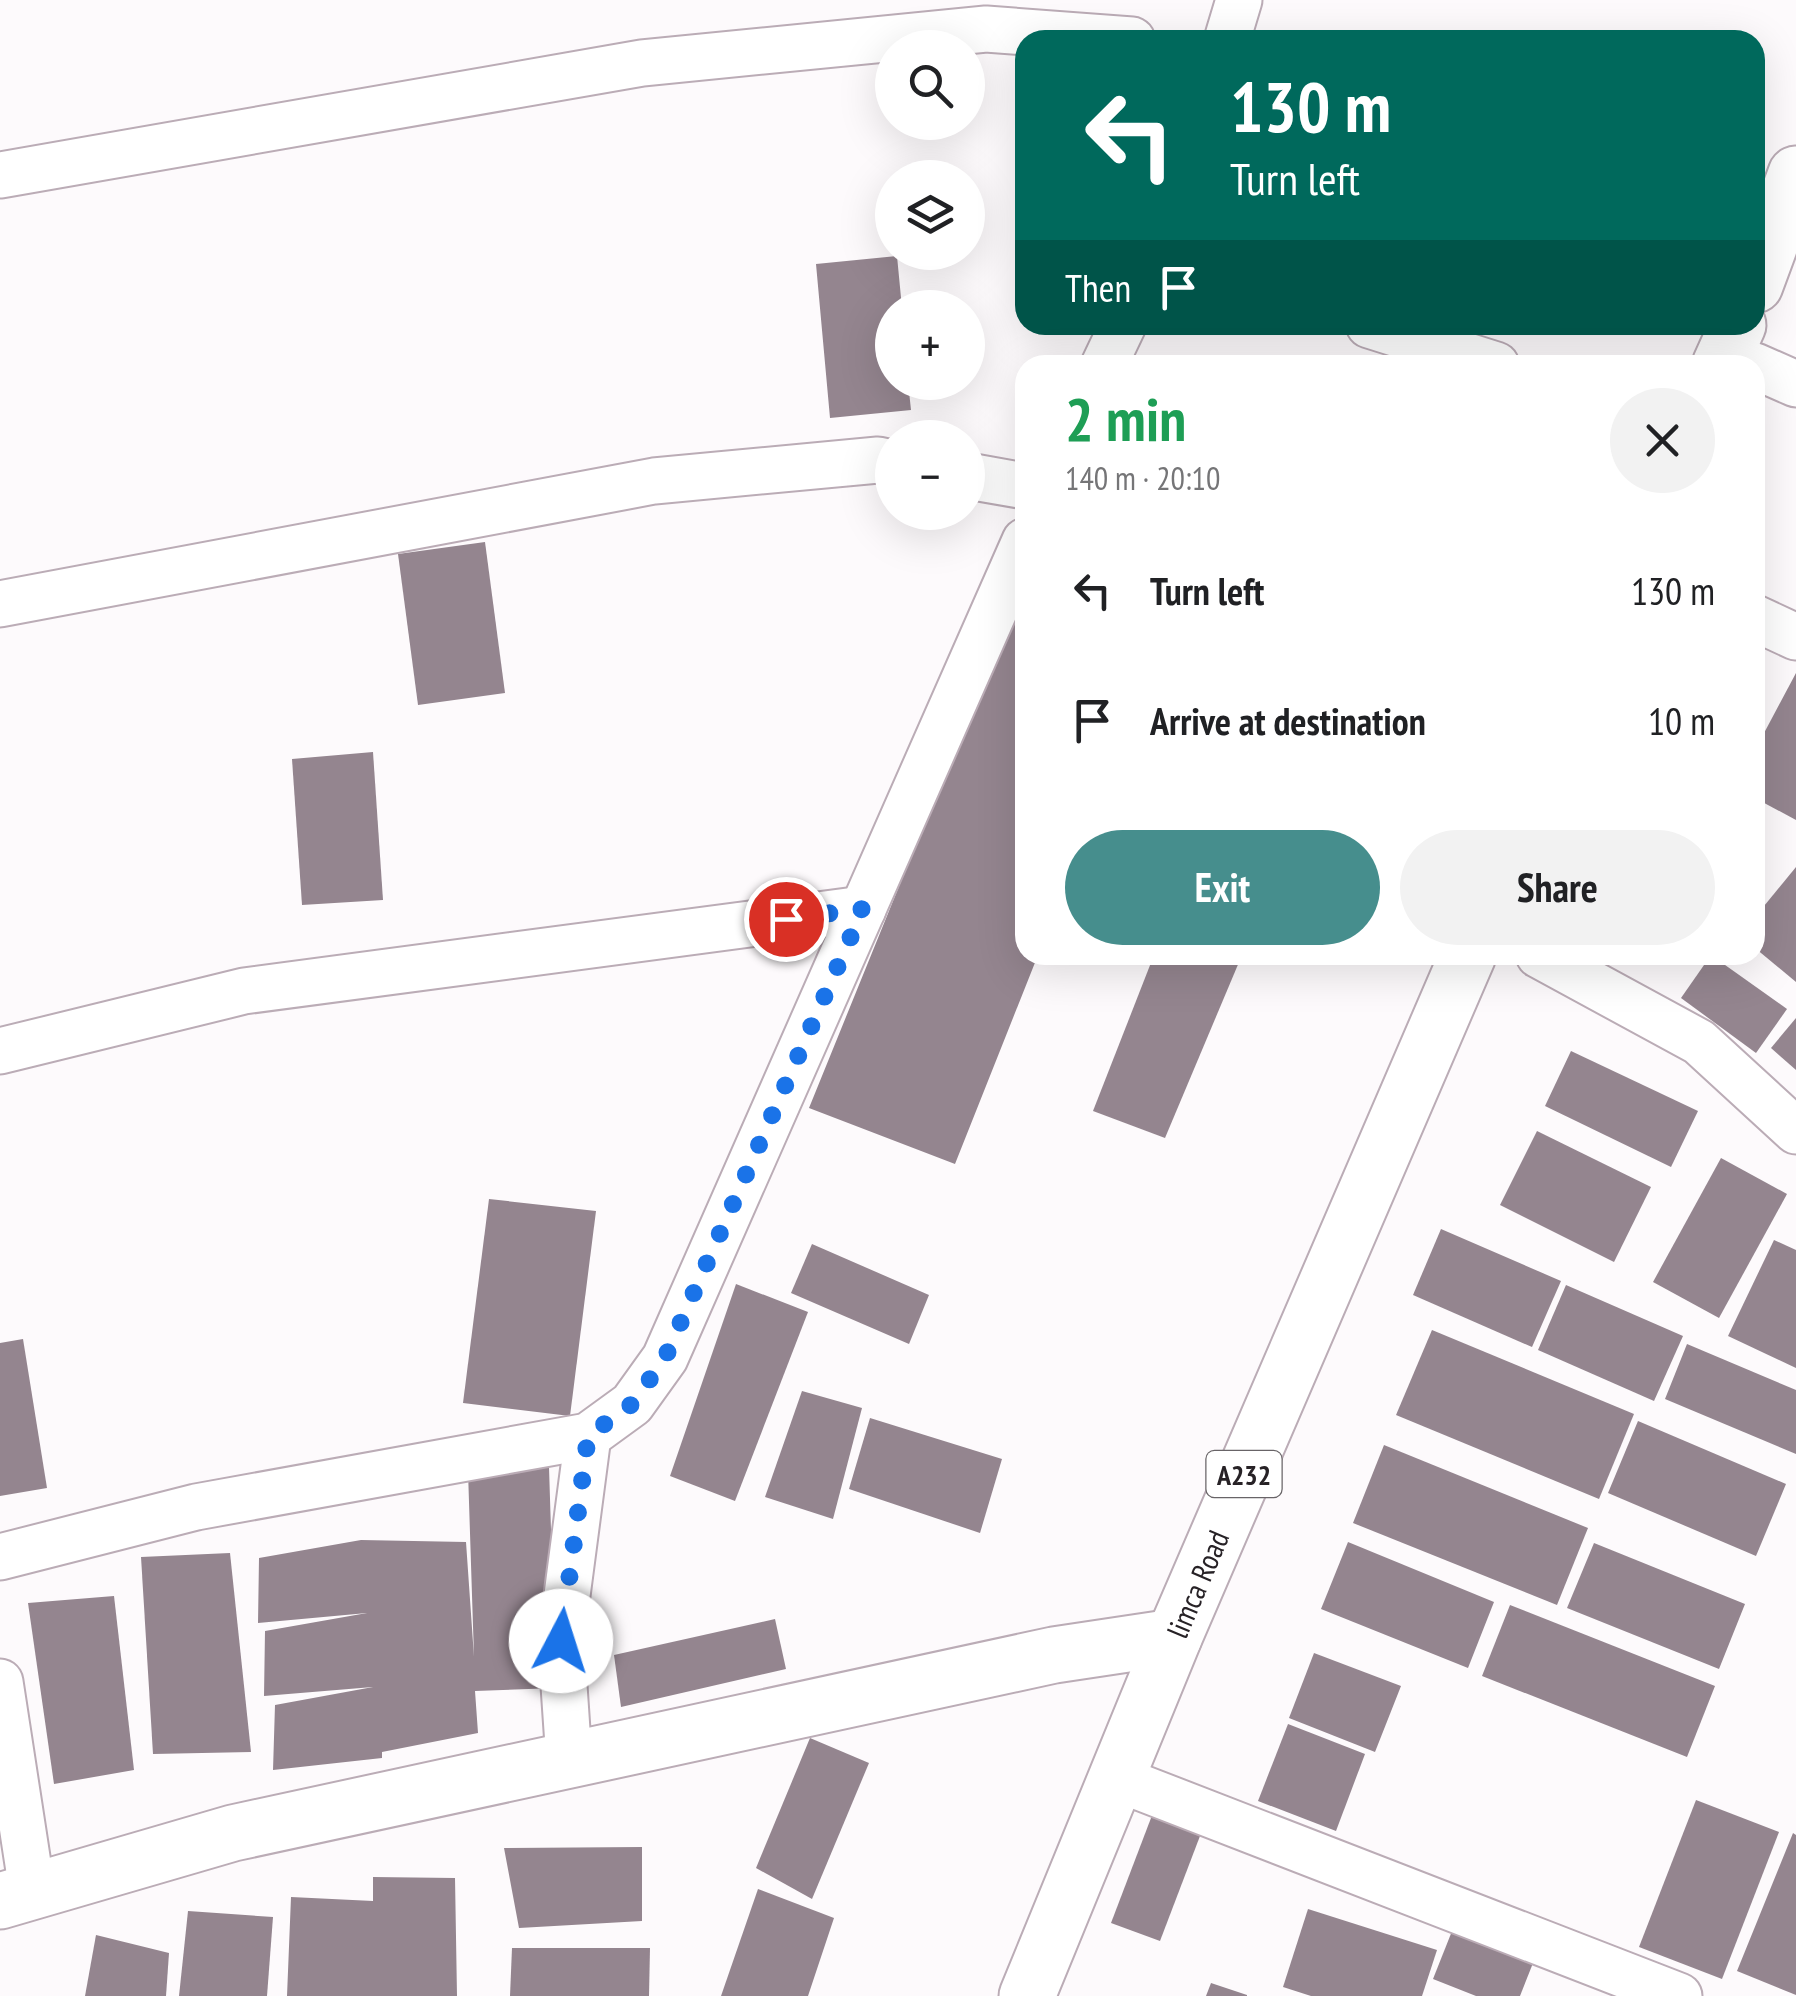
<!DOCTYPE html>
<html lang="en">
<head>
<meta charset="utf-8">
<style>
  body { margin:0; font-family:"PT Sans Narrow",sans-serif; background:#f2f2f2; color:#202124; height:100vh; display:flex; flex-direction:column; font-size:38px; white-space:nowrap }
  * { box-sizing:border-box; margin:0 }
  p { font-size:32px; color:#757577 }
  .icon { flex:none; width:55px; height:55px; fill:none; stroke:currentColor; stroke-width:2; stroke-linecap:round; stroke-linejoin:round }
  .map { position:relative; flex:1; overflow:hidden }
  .panel { position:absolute; left:1015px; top:355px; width:750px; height:610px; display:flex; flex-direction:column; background:#fff; border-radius:30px; box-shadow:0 10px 40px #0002 }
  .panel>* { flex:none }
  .hud { position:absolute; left:1015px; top:30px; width:750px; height:305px; border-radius:30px; box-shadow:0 10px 40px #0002; background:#00695c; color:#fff; overflow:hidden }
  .buttons { position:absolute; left:875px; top:30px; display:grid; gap:20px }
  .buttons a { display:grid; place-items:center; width:110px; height:110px; border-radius:50%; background:#fff; box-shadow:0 10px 40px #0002; font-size:50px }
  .pin { position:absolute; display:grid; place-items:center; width:85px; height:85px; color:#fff; margin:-42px; border:5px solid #fff; border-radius:50%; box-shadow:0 2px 10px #0007 }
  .me { position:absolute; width:110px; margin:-55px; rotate:5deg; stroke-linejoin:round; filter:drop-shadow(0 0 8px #0008) }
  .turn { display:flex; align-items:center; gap:35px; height:210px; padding:0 50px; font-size:45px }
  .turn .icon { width:130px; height:130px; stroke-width:2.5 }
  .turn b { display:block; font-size:70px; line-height:85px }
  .then { display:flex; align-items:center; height:95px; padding:0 50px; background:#0003; gap:20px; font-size:38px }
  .round { display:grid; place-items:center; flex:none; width:105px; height:105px; border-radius:52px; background:#f2f2f2 }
  .overview { display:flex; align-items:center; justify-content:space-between; height:170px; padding:0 50px }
  h1 { font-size:60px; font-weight:700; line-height:75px; color:#1e9e55 }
  .cta { display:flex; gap:20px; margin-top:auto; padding:20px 50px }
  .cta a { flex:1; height:115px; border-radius:60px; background:#468e8d; color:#fff; font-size:40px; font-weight:700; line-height:115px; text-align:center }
  .cta a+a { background:#f2f2f2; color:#202124 }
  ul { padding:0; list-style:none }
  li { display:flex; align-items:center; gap:30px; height:130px; padding:0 50px }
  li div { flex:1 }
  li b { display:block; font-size:38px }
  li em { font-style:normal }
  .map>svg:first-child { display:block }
</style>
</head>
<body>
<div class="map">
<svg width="1796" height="1996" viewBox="0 0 1796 1996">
  <rect width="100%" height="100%" fill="#fdfafc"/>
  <!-- building -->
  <g fill="#94858f">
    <path d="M897 256 902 308H892V382H908L911 410 830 418 816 264Z"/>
    <path d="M485 542 505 693 418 705 398 554Z"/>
    <path d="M1025 576V955H1038L955 1164 809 1108Z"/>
    <path d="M1796 673V820L1755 798V750Z"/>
    <path d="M373 752 383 900 302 905 292 759Z"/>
    <path d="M1796 867V982L1755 948V917Z"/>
    <path d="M1154 955H1242L1165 1138 1093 1111Z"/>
    <path d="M1711 955 1787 1009 1756 1053 1681 998Z"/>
    <path d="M1796 1018V1070L1771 1048Z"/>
    <path d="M1571 1051 1698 1111 1671 1167 1545 1106Z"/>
    <path d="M1537 1131 1651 1187 1614 1262 1500 1205Z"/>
    <path d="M1721 1158 1787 1194 1719 1318 1653 1282Z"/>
    <path d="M489 1199 596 1211 570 1416 463 1403Z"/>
    <path d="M1441 1229 1561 1281 1532 1347 1413 1295Z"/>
    <path d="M1774 1240 1796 1250V1368L1728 1336Z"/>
    <path d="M812 1244 929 1295 909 1344 791 1293Z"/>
    <path d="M736 1284 808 1312 735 1501 670 1476Z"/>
    <path d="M1566 1285 1683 1336 1654 1401 1538 1350Z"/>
    <path d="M1432 1330 1634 1414 1599 1499 1396 1415Z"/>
    <path d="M23 1339 47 1488 0 1496V1343Z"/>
    <path d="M1687 1344 1796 1390V1454L1665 1399Z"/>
    <path d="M802 1391 862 1408 833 1519 765 1497Z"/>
    <path d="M870 1418 1002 1459 980 1533 849 1489Z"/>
    <path d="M1638 1421 1786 1484 1756 1556 1608 1493Z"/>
    <path d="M1384 1445 1588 1528 1557 1605 1353 1523Z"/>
    <path d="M549 1467 556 1688 475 1691 478 1733 382 1752V1758L273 1770 275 1705 373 1687 264 1696 265 1631 367 1613 258 1623 259 1558 361 1540 466 1542 474 1657 468 1471Z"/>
    <path d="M1348 1542 1494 1602 1468 1668 1321 1609Z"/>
    <path d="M1594 1543 1745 1604 1719 1669 1567 1608Z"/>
    <path d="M230 1553 251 1752 153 1754 141 1557Z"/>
    <path d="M114 1596 134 1770 54 1784 28 1603Z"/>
    <path d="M1510 1605 1715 1686 1687 1757 1482 1676Z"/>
    <path d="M775 1619 786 1669 621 1707 614 1655Z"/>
    <path d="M1314 1653 1401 1686 1375 1752 1289 1718Z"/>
    <path d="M1288 1724 1365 1754 1336 1831 1258 1801Z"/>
    <path d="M810 1738 869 1763 812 1899 756 1868Z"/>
    <path d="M1159 1797 1208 1815 1160 1941 1111 1923Z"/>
    <path d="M1696 1800 1779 1832 1722 1979 1639 1947Z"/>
    <path d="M1793 1833 1796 1835V1995L1737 1971Z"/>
    <path d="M642 1847V1921L519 1928 504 1848Z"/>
    <path d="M373 1877 455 1878 457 1996H287L291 1897 373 1901Z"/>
    <path d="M758 1889 834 1918 808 1996H721Z"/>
    <path d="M1308 1909 1437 1950 1422 1996H1311L1283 1987Z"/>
    <path d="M188 1911 273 1917 267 1996H179Z"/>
    <path d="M1454 1926 1535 1958 1520 1996H1476L1433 1979Z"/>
    <path d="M96 1935 169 1953 166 1996H85Z"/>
    <path d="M512 1948H650L649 1996H510Z"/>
    <path d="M1211 1983 1247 1995V1996H1206Z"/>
  </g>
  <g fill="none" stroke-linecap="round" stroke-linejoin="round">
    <defs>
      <g id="street">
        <path d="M1227 40 1239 0"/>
        <path d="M0 175 642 63 986 29 1132 40"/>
        <path d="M1369 325 1496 365"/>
        <path d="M1104 365 1123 325"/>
        <path d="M1755 366 1796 384"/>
        <path d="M968 476 1025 486"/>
        <path d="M0 604 654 481 878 460 892 463"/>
        <path d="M1755 618 1796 637"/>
        <path d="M1539 955 1699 1042 1796 1131"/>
        <path d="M0 1051 244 991 863 909"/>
        <path d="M0 1557 196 1507 588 1436 632 1404 665 1358 1025 541"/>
        <path d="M0 1682 32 1890"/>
        <path d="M569 1760 561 1641 588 1436"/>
        <path d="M1116 1778 1679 1996"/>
      </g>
      <path id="secondary" d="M0 1901 233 1833 1054 1655 1174 1637"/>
      <g id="primary">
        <path d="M1755 285 1796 174"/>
        <path d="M1720 365 1738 325"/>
        <path d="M1027 1996 1174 1637 1468 955"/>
      </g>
    </defs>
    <!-- street casing -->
    <use href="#street" stroke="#bbacb6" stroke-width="49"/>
    <!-- secondary casing -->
    <use href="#secondary" stroke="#bbacb6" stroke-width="59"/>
    <!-- primary casing -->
    <use href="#primary" stroke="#bbacb6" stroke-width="59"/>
    <!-- street -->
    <use href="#street" stroke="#fff" stroke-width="45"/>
    <!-- secondary -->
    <use href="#secondary" stroke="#fff" stroke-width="55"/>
    <!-- primary -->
    <use href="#primary" stroke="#fff" stroke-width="55"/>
  </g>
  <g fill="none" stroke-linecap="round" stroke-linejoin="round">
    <!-- route -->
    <path stroke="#1a73e8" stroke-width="18" stroke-dasharray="0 32.4" d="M561 1641 588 1436 632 1404 665 1358 863 909 786 919"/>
  </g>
  <g text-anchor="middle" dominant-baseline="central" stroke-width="9" stroke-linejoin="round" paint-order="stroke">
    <!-- shield labels -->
    <rect fill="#fff" stroke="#686467" stroke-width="2.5" x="1206.5" y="1451" width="75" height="46" rx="8"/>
    <g font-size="28" font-weight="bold" fill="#272226">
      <text x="1244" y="1474">A232</text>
    </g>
    <!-- street labels -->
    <g font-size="30" fill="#272226" stroke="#fff">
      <text transform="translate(1197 1584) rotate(-67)">limca Road</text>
    </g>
  </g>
</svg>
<div class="buttons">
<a><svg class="icon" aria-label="search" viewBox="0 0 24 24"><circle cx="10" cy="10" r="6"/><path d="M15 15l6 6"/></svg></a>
<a><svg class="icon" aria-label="layers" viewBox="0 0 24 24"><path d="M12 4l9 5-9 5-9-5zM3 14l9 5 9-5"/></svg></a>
<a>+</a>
<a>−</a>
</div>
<div class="pin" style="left:786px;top:919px;background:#d93025"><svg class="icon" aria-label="arrive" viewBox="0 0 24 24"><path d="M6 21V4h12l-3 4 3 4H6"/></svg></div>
<svg class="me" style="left:561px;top:1641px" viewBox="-20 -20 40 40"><circle r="19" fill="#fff"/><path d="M0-13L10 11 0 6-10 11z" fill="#1a73e8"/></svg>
<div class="hud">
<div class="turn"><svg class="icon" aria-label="left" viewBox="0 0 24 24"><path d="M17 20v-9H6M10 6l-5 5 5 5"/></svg><div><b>130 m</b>Turn left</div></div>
<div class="then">Then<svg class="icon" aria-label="arrive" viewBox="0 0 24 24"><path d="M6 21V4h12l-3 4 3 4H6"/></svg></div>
</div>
<section class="panel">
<div class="overview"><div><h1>2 min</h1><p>140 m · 20:10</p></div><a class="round"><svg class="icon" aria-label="close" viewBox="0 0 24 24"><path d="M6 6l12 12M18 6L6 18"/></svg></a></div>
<ul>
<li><svg class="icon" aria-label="left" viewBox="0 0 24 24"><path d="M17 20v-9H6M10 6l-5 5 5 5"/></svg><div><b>Turn left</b></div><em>130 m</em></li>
<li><svg class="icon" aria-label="arrive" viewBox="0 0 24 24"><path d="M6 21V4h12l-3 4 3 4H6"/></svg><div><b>Arrive at destination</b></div><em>10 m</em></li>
</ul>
<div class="cta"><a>Exit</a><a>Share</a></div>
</section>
</div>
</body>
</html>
